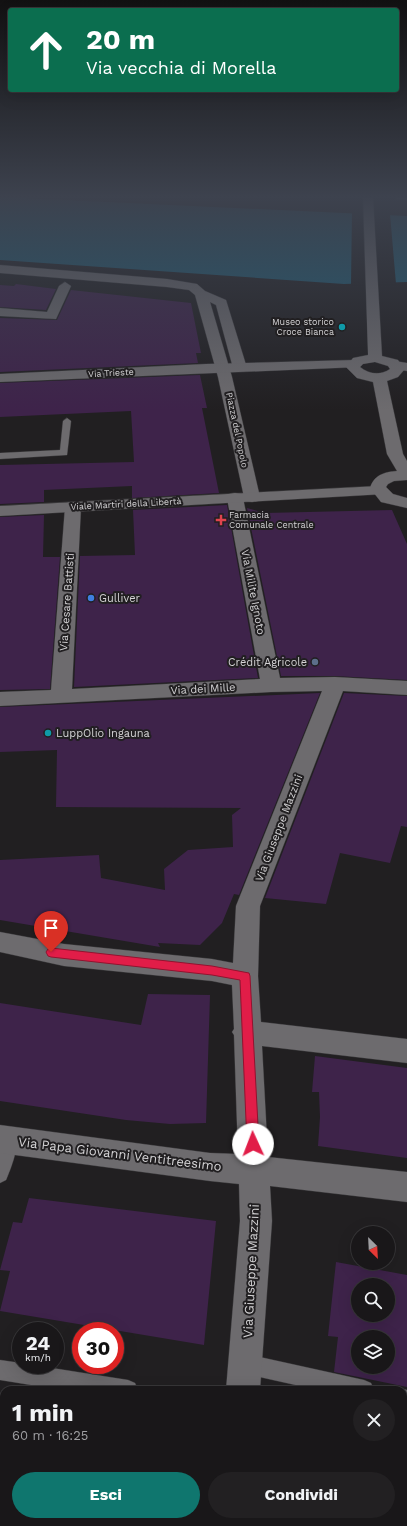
<!DOCTYPE html>
<html lang="it">
<head>
<meta charset="utf-8">
<style>
  body { margin:0; font-family:"Work Sans",sans-serif; background:#222022; color:#f1f3f6; height:100vh; display:flex; flex-direction:column; font-size:15px; white-space:nowrap }
  * { box-sizing:border-box; margin:0 }
  p { font-size:13px; color:#9f9fa2 }
  .icon { flex:none; width:22px; height:22px; fill:none; stroke:currentColor; stroke-width:2; stroke-linecap:round; stroke-linejoin:round }
  .map { position:relative; flex:1; overflow:hidden }
  .sheet { position:absolute; left:0px; top:1386px; width:407px; height:140px; display:flex; flex-direction:column; background:#191719; border-radius:12px 12px 0 0; box-shadow:0 4px 16px #0002,0 0 0 1px #373638 }
  .sheet>* { flex:none }
  .banner { position:absolute; left:8px; top:8px; width:391px; height:84px; border-radius:4px; box-shadow:0 4px 16px #0002,0 0 0 1px #373638; background:#0b6e4f; color:#fff; overflow:hidden }
  .needle { width:26px; rotate:156deg }
  .buttons { position:absolute; left:351px; top:1226px; display:grid; gap:8px }
  .buttons a { display:grid; place-items:center; width:44px; height:44px; border-radius:50%; background:#191719; box-shadow:0 4px 16px #0002,0 0 0 1px #373638; font-size:20px }
  .speed { position:absolute; left:12px; top:1322px; display:flex; gap:8px; font-size:20px; font-weight:700; text-align:center }
  .speed>* { display:grid; place-content:center; width:52px; height:52px; border-radius:50%; background:#191719; box-shadow:0 4px 16px #0002,0 0 0 1px #373638; line-height:1 }
  .speed small { font-size:10px; font-weight:400 }
  .speed .limit { border:6px solid #d22; background:#fff; color:#111 }
  .pin { position:absolute; display:grid; place-items:center; width:34px; height:34px; color:#fff; margin:-41px -17px; border-radius:50% 50% 50% 0; rotate:-45deg; box-shadow:0 0 4px #0007 }
  .pin .icon { rotate:45deg }
  .me { position:absolute; width:44px; margin:-22px; rotate:358deg; stroke-linejoin:round; filter:drop-shadow(0 0 3px #0008) }
  .turn { display:flex; align-items:center; gap:14px; height:84px; padding:0 12px; font-size:18px }
  .turn .icon { width:52px; height:52px; stroke-width:2.5 }
  .turn b { display:block; font-size:28px; line-height:34px }
  .round { display:grid; place-items:center; flex:none; width:42px; height:42px; border-radius:21px; background:#222022 }
  .head { display:flex; align-items:center; justify-content:space-between; height:68px; padding:0 12px }
  h1 { font-size:24px; font-weight:700; line-height:30px }
  .action { display:flex; gap:8px; margin-top:auto; padding:8px 12px }
  .action a { flex:1; height:46px; border-radius:24px; background:#0f766e; color:#fff; font-size:16px; font-weight:700; line-height:46px; text-align:center }
  .action a+a { background:#222022; color:#f1f3f6 }
  .map>svg:first-child { display:block }
</style>
</head>
<body>
<div class="map">
<svg width="407" height="1526" viewBox="0 0 407 1526">
  <rect width="100%" height="100%" fill="#211f21"/>
  <!-- water -->
  <path fill="#1f5f78" d="M0 197 407 216V282L344 284 0 260Z"/>
  <!-- pier -->
  <path fill="#211f21" d="M352 212 390 214 396 284 351 286Z"/>
  <!-- building -->
  <g fill="#3e234a" fill-rule="evenodd">
    <path d="M16 284 56 289 46 310 0 307V285L14 286Z"/>
    <path d="M71 290 191 303 201 353H196L198 363 0 372V318L57 320Z"/>
    <path d="M200 375 207 408H202L219 493 132 498V486L44 490V502L0 504V465L134 462 131 411 0 417V383Z"/>
    <path d="M227 505 258 678 74 687 80 556 135 555 133 510Z"/>
    <path d="M247 508 265 513 392 510 407 544V680L335 676H281Z"/>
    <path d="M44 515 43 557H60L50 689 0 690V517Z"/>
    <path d="M320 693 239 895 234 894 222 923 200 945 158 943 160 947 0 920V860L99 855 101 878 165 890 164 869 188 850 233 847 232 815 241 808 56 807 57 750 0 752V707Z"/>
    <path d="M344 693 407 696V827L401 826 390 863 340 853 326 904 265 898Z"/>
    <path d="M148 994 210 995 206 1123 170 1124 126 1120 0 1101V1003L141 1025Z"/>
    <path d="M315 1056 407 1068V1158L318 1146 320 1117 319 1092H312Z"/>
    <path d="M29 1198 216 1221 204 1345 0 1311 10 1271 0 1270 13 1222 22 1223Z"/>
    <path d="M336 1262 407 1275V1387L334 1372 338 1337 328 1336ZM358 1285H388V1315H358ZM358 1337H388V1367H358Z"/>
  </g>
  <g fill="none" stroke-linecap="round" stroke-linejoin="round">
    <defs>
      <g id="service">
        <path d="M67 418 71 421 67 455 0 459V453L60 450 63 421Z"/>
        <path d="M9 1132 15 1134C20 1146 11 1168 6 1180L0 1183V1141L3 1134Z"/>
        <path d="M246 1354 364 1380 371 1383 374 1390H318L246 1374 239 1371 236 1364 239 1357Z"/>
        <path d="M0 1360 21 1363V1365H33L128 1380 135 1383 138 1390H62L0 1380Z"/>
        <path d="M403 1389 407 1390V1410L403 1409V1390H400Z"/>
      </g>
      <g id="minor">
        <path d="M0 265 167 279 197 284 205 291 226 300 247 368 245 371H235L233 368 216 305 210 302 232 377 260 497 258 501 252 502 246 501 244 497 218 377 195 295 189 290 167 287 0 273Z"/>
        <path d="M65 282 71 286 56 319 0 316V308L47 312 59 286Z"/>
        <path d="M395 361 407 363V371L390 368 388 365 390 362Z"/>
        <path d="M235 493 241 494 243 498 280 678 335 677 407 681V695L343 691 260 906 258 976 261 1022 407 1039V1063L262 1046 268 1157 407 1172V1202L270 1186 272 1221 260 1390H226L240 1221 239 1184 210 1181 0 1153V1125L210 1153 238 1154 234 1035 232 1032 234 1029 232 985 212 981 64 966 0 952V932L64 944 212 959 233 963 236 906 322 691 271 692 0 706V692L51 690 65 507 67 503 73 502 79 503 81 507 72 689 260 679 227 498 229 494Z"/>
        <rect x="208" y="1522" width="38" height="4"/>
      </g>
      <g id="tertiary">
        <path d="M395 197H407V200L396 199Z"/>
        <path d="M354 360 359 361 361 364 359 367 0 382V374L206 364Z"/>
        <path d="M379 486 385 488 387 491 385 494 0 516V506Z"/>
      </g>
      <path id="secondary" d="M363 197H373L382 356 398 360 404 370 398 377 387 381 403 454 407 461V480L394 481 388 484 386 487 393 494 407 498V508L381 502 370 488C374 475 384 472 397 471L387 454 373 382 357 378 346 367 353 358 368 355ZM375 362 388 366 390 369C380 376 369 374 360 367L363 364Z"/>
    </defs>
    <!-- service casing -->
    <use href="#service" stroke="#3a393b" stroke-width="1"/>
    <!-- minor casing -->
    <use href="#minor" stroke="#3a393b" stroke-width="1"/>
    <!-- tertiary casing -->
    <use href="#tertiary" stroke="#3a393b" stroke-width="1"/>
    <!-- secondary casing -->
    <use href="#secondary" stroke="#3a393b" stroke-width="1"/>
    <!-- service -->
    <use href="#service" fill="#6d6b6e" fill-rule="evenodd"/>
    <!-- minor -->
    <use href="#minor" fill="#6d6b6e" fill-rule="evenodd"/>
    <!-- tertiary -->
    <use href="#tertiary" fill="#6d6b6e" fill-rule="evenodd"/>
    <!-- secondary -->
    <use href="#secondary" fill="#6d6b6e" fill-rule="evenodd"/>
  </g>
  <!-- sky -->
  <linearGradient id="sky" x2="0" y2="1"><stop stop-color="#121112"/><stop offset="0.48" stop-color="#3d424e"/><stop offset="1" stop-color="#3d424e" stop-opacity="0"/></linearGradient>
  <rect width="407" height="410" fill="url(#sky)"/>
  <!-- route -->
  <path fill="#e11d48" stroke="#92132f" d="M51 948 212 966 249 973 250 976 259 1144 257 1148 253 1149 249 1148 247 1144 240 980 212 975 51 957 48 956 46 952 48 949Z"/>
  <!-- markers -->
  <g fill="#0f9aa8" stroke="#211f21" stroke-width="1.5">
    <circle cx="342" cy="327" r="4"/>
    <circle cx="48" cy="733" r="4"/>
  </g>
  <path fill="#e0444e" stroke="#211f21" stroke-width="1.5" d="M219 514h4v4h4v4h-4v4h-4v-4h-4v-4h4z"/>
  <circle fill="#3f7fe0" stroke="#211f21" stroke-width="1.5" cx="91" cy="598" r="4"/>
  <circle fill="#5c6f8a" stroke="#211f21" stroke-width="1.5" cx="315" cy="662" r="4"/>
  <g text-anchor="middle" dominant-baseline="central" stroke-width="4" stroke-linejoin="round" paint-order="stroke">
    <!-- far-poi labels -->
    <g font-size="9" fill="#d4d3d5" stroke="#211f21" text-anchor="end">
      <text x="334" y="322">Museo storico<tspan x="334" dy="10">Croce Bianca</tspan></text>
      <text x="229" y="515" text-anchor="start">Farmacia<tspan x="229" dy="10">Comunale Centrale</tspan></text>
    </g>
    <!-- far-street labels -->
    <g font-size="9" fill="#d4d3d5" stroke="#211f21">
      <text transform="translate(111 373) rotate(-3)">Via Trieste</text>
      <text transform="translate(237 430) rotate(78)">Piazza del Popolo</text>
      <text transform="translate(126 504) rotate(-3)">Viale Martiri della Libertà</text>
    </g>
    <!-- street labels -->
    <g font-size="11" fill="#d4d3d5" stroke="#211f21">
      <text transform="translate(253 592) rotate(79)">Via Milite Ignoto</text>
      <text transform="translate(67 602) rotate(-86)">Via Cesare Battisti</text>
      <text transform="translate(203 689) rotate(-3)">Via dei Mille</text>
      <text transform="translate(279 828) rotate(-69)">Via Giuseppe Mazzini</text>
    </g>
    <!-- poi labels -->
    <g font-size="11" fill="#d4d3d5" stroke="#211f21" text-anchor="start">
      <text x="99" y="598">Gulliver</text>
      <text x="307" y="662" text-anchor="end">Crédit Agricole</text>
      <text x="56" y="733">LuppOlio Ingauna</text>
    </g>
    <!-- near-street labels -->
    <g font-size="13" fill="#d4d3d5" stroke="#211f21">
      <text transform="translate(120 1154) rotate(7)">Via Papa Giovanni Ventitreesimo</text>
      <text transform="translate(251 1271) rotate(-87)">Via Giuseppe Mazzini</text>
    </g>
  </g>
</svg>
<div class="buttons">
<a><svg class="needle" viewBox="-14 -14 28 28"><path d="M0-13l5 13h-10z" fill="#e53935"/><path d="M0 13l5-13h-10z" fill="#9f9fa2"/></svg></a>
<a><svg class="icon" aria-label="search" viewBox="0 0 24 24"><circle cx="10" cy="10" r="6"/><path d="M15 15l6 6"/></svg></a>
<a><svg class="icon" aria-label="layers" viewBox="0 0 24 24"><path d="M12 4l9 5-9 5-9-5zM3 14l9 5 9-5"/></svg></a>
</div>
<div class="speed"><div>24<small>km/h</small></div><div class="limit">30</div></div>
<div class="pin" style="left:51px;top:952px;background:#d93025"><svg class="icon" aria-label="arrive" viewBox="0 0 24 24"><path d="M6 21V4h12l-3 4 3 4H6"/></svg></div>
<svg class="me" style="left:253px;top:1144px" viewBox="-20 -20 40 40"><circle r="19" fill="#fff"/><path d="M0-13L10 11 0 6-10 11z" fill="#e11d48"/></svg>
<div class="banner">
<div class="turn"><svg class="icon" aria-label="ahead" viewBox="0 0 24 24"><path d="M12 20V5M6 11l6-6 6 6"/></svg><div><b>20 m</b>Via vecchia di Morella</div></div>
</div>
<section class="sheet">
<div class="head"><div><h1>1 min</h1><p>60 m · 16:25</p></div><a class="round"><svg class="icon" aria-label="close" viewBox="0 0 24 24"><path d="M6 6l12 12M18 6L6 18"/></svg></a></div>
<div class="action"><a>Esci</a><a>Condividi</a></div>
</section>
</div>
</body>
</html>
